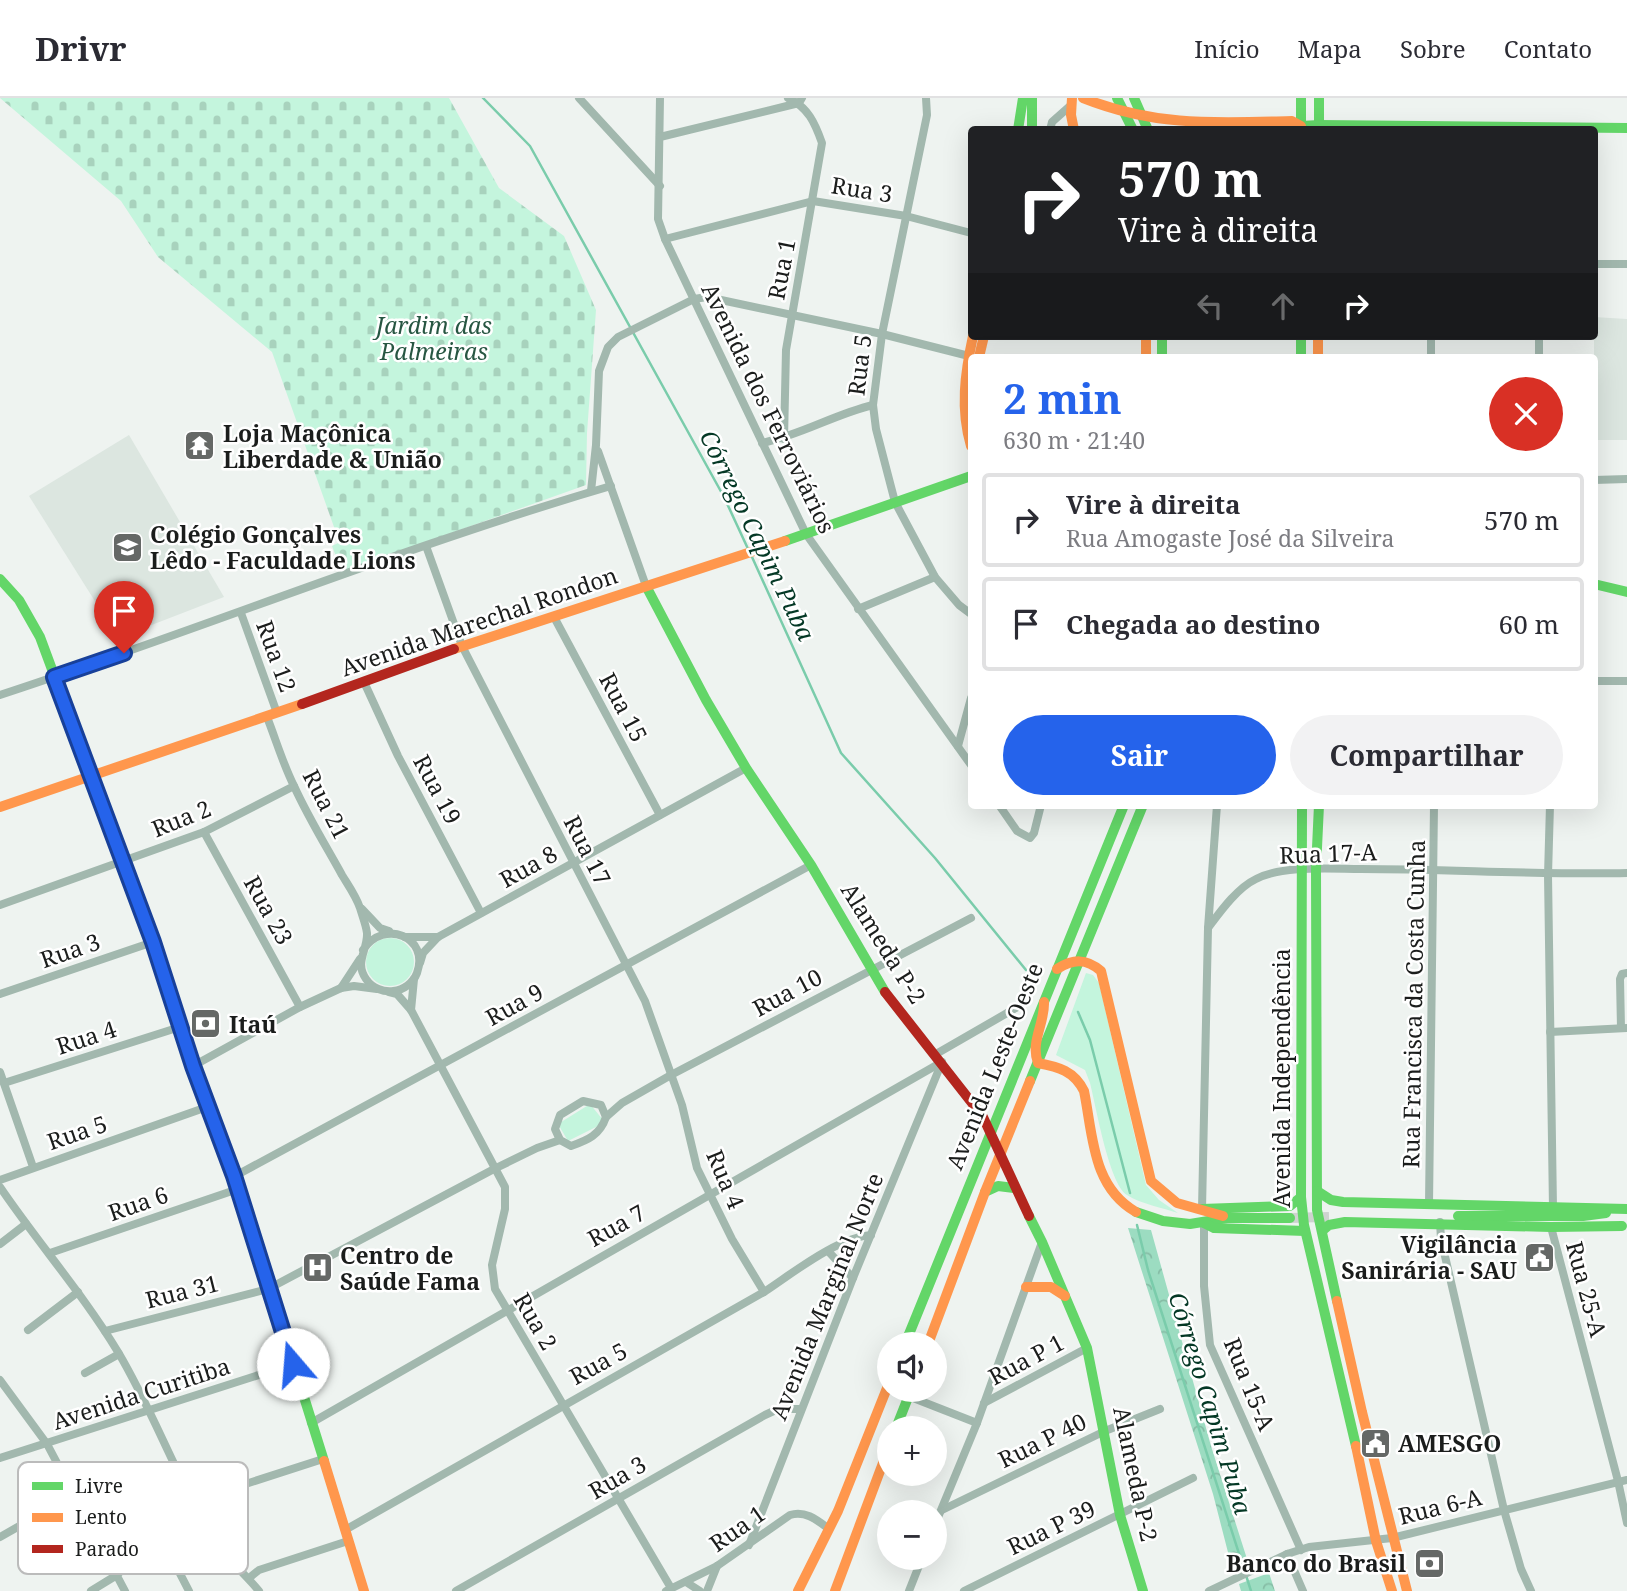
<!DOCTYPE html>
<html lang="pt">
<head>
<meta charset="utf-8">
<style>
  body { margin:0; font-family:"Noto Serif",serif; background:#f2f2f3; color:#2b2b33; height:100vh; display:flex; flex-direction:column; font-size:26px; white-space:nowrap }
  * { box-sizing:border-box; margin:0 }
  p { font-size:23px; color:#7c7c81 }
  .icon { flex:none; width:38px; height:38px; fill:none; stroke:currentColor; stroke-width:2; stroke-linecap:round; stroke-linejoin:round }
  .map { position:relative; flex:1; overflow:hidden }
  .drawer { position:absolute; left:968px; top:256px; width:630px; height:455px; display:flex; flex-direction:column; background:#fff; border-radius:7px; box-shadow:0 7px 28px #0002 }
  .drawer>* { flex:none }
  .top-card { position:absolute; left:968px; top:28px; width:630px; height:214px; border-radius:7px; box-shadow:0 7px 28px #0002; background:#202124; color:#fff; overflow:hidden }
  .buttons { position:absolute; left:877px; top:1234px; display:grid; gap:14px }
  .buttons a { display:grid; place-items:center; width:70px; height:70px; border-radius:50%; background:#fff; box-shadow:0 7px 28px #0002; font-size:35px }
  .pin { position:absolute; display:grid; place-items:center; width:60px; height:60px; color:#fff; margin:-72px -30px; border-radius:50% 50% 50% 0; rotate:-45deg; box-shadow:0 0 7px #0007 }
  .pin .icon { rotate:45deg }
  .me { position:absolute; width:77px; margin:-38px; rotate:342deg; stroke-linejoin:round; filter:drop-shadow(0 0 5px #0008) }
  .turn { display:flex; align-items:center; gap:24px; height:147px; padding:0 35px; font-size:32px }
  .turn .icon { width:91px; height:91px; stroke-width:2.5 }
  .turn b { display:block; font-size:49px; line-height:60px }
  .lanes { display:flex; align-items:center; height:66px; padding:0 35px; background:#0003; justify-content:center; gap:35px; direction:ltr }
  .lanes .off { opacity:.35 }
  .round { display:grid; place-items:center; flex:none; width:74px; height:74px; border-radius:37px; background:#f2f2f3 }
  .overview { display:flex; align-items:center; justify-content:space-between; height:119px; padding:0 35px }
  h1 { font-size:42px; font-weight:700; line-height:52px; color:#2563eb }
  .action { display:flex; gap:14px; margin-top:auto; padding:14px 35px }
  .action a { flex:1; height:80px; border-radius:42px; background:#2563eb; color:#fff; font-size:28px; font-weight:700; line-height:80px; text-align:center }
  .action a+a { background:#f2f2f3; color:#2b2b33 }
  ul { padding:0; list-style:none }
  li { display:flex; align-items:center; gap:21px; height:94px; margin:0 14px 10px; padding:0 21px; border:4px solid #e1e1e2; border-radius:7px }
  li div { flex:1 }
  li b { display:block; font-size:26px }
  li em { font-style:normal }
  header { display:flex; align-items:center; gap:42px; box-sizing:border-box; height:98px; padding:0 35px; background:#fff; border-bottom:2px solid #e1e1e2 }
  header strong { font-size:33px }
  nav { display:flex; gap:38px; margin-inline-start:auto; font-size:24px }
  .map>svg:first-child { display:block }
</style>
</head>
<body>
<header>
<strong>Drivr</strong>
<nav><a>Início</a><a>Mapa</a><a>Sobre</a><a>Contato</a></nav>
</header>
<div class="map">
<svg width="1627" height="1493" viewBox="0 0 1627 1493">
  <defs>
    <pattern id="forest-crowns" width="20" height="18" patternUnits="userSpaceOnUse" patternTransform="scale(1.75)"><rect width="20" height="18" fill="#9cdcc1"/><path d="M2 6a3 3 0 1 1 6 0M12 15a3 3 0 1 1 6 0" fill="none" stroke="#86bca5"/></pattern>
    <pattern id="cemetery-stones" width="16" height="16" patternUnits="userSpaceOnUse" patternTransform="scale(1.75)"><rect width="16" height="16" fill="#c4f5dd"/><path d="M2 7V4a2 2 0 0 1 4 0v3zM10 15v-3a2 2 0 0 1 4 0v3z" fill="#a8d2bd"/></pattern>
  </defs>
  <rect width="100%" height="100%" fill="#eef3f0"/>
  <!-- built -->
  <g fill="#dce6e0">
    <path d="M1594 219 1627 221V342H1594Z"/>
    <path d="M129 337 224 499 118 540 29 398Z"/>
  </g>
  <!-- green -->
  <g fill="#c4f5dd">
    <circle cx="390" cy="864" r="24"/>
    <path d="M1086 875 1093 877 1099 885 1146 1087 1159 1102 1178 1115C1163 1110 1141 1106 1127 1097 1109 1086 1096 1008 1090 985L1085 972 1056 957Z"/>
    <path d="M590 1006 603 1022 598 1028 568 1043 558 1026Z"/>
  </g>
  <!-- forest -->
  <g fill="url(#forest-crowns)">
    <path d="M1128 1130 1151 1132 1211 1348 1248 1464 1231 1466 1213 1396Z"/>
    <path d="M1269 1475 1275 1493H1241L1239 1486Z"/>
  </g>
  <!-- cemetery -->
  <path fill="url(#cemetery-stones)" d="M0 0H449L499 90 564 138 596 212 587 335 586 387 342 474 332 448 338 445 334 429 272 254 158 159 121 103Z"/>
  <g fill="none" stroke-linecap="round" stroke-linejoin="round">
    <!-- stream -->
    <g stroke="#7accab" stroke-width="2.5">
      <path d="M483 0 530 48 724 399 749 453"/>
      <path d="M752 459 841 655 935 760 1026 872"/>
      <path d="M1078 914 1090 942 1130 1095"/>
      <path d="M1137 1127 1148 1172 1251 1493"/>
    </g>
    <!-- secondary-tunnel -->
    <path stroke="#ced3d0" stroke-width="10" stroke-dasharray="10 5" stroke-linecap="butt" d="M1290 1120 1329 1119"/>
    <!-- street -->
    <g stroke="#a2b8ae" stroke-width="8">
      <path d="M579 0 660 88"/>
      <path d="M660 0 658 121 665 141 806 436 971 667"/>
      <path d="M926 0 927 17 882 236 873 307 876 331 895 404 935 479 959 507 971 516"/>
      <path d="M1050 32 1052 24 1070 8"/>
      <path d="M660 39 799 5 802 0"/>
      <path d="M665 141 813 103 906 118 971 135"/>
      <path d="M1594 166H1627"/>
      <path d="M1431 238V259"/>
      <path d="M1539 259V238"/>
      <path d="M784 341 786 252 822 45C815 25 808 9 788 0"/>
      <path d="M762 345C801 337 835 316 873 307"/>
      <path d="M598 353 646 488"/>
      <path d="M1594 382 1627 381"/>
      <path d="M591 393 596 347 599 273 608 249 618 239 694 201 707 199 882 236 969 258"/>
      <path d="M426 448 462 548 645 903 682 1007 697 1070 732 1141 764 1194"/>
      <path d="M858 511 935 479"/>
      <path d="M241 515 277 615"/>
      <path d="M554 519 660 717"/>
      <path d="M1594 583H1627"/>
      <path d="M364 584 398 658 481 815"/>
      <path d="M0 597C205 530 405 448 611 388"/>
      <path d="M267 619C276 642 283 666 294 688 308 719 326 748 342 777 348 787 356 798 360 810 362 817 366 827 367 835 368 852 354 864 366 881 379 900 409 896 417 875 430 839 384 820 363 852"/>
      <path d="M958 648 971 600"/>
      <path d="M999 707 1017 733 1030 740 1034 735 1041 707"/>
      <path d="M1550 707 1548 777 1553 1110"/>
      <path d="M204 734 300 909"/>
      <path d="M0 807 204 734 294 688"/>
      <path d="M362 811 380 830 389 833"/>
      <path d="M1208 830 1217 707"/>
      <path d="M405 839H438"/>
      <path d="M420 865 423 855 438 839 746 670"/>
      <path d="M341 890 360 861"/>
      <path d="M389 894 397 896 411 912 505 1089V1111L492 1167 495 1191 671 1490"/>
      <path d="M0 896 153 844"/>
      <path d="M411 912 414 881"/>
      <path d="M1621 930 1620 881 1622 876 1627 875"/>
      <path d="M1550 934 1627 930"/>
      <path d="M936 956 1021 907 1031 889"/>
      <path d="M193 968 300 909 341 890 354 888 377 891"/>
      <path d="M0 974 33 1069"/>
      <path d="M4 985 180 929"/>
      <path d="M583 1003 601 1007 606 1019C600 1037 588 1042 571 1048L560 1042 555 1031 560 1017Z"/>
      <path d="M606 1019 622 1005 671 977 971 820"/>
      <path d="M235 1078 811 767"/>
      <path d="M0 1082 207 1009"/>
      <path d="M0 1089C38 1145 83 1196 118 1254 155 1316 178 1385 217 1445 228 1462 246 1477 259 1493"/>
      <path d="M1429 1106 1434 707"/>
      <path d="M1202 1111 1208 830C1220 814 1237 790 1256 781 1283 767 1331 771 1361 771 1450 771 1538 777 1627 775"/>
      <path d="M1440 1124 1441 1141 1504 1412 1521 1471 1531 1493"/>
      <path d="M1204 1125V1188L1210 1247 1301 1452"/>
      <path d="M1551 1129 1618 1383 1627 1425"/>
      <path d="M0 1146 26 1126"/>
      <path d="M828 1153 853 1180"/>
      <path d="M50 1155 238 1091"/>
      <path d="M28 1232 78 1194"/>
      <path d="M105 1233 268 1191 494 1071 537 1050 560 1042"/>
      <path d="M85 1275 119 1256"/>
      <path d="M0 1282 47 1346 125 1493"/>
      <path d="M908 1298 977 1325"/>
      <path d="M984 1305 1087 1250"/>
      <path d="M311 1325 942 964"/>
      <path d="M0 1360 293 1266"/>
      <path d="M942 1412 1105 1333 1160 1311"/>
      <path d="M934 1429 977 1325 1042 1144"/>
      <path d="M345 1432 764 1194C793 1175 836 1140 871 1137"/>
      <path d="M159 1435 189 1493"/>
      <path d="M0 1439 74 1397"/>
      <path d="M749 1447 853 1180 942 964"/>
      <path d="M1287 1456 1303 1493"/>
      <path d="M249 1480 259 1472 348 1443"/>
      <path d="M686 1484 700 1493"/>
      <path d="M91 1493 117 1477 193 1403 323 1361"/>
      <path d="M456 1493 765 1317 778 1311H801"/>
      <path d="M666 1493 717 1468 790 1417C805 1412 817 1422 829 1431"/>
      <path d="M707 1493 717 1468"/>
      <path d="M909 1493 922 1460"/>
      <path d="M964 1493 1193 1380"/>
      <path d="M1209 1493 1287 1456 1309 1449 1392 1440 1627 1382"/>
    </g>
    <!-- fast -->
    <g stroke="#63d668" stroke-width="10">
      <path d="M1032 0V32"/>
      <path d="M1117 0 1133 32"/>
      <path d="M1134 0 1148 32"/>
      <path d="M1301 0V32"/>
      <path d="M1319 0V32"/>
      <path d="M1018 32 1023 0"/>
      <path d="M1292 32 1301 28 1319 27 1627 30"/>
      <path d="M1162 238V259"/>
      <path d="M1301 238V259"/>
      <path d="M785 443 971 378"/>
      <path d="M0 481 19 502 40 539 153 844 193 968 235 1078 324 1363"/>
      <path d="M1594 486 1627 494"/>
      <path d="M646 488 706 602 746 670 811 767 885 894"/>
      <path d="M1302 707 1301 1099 1304 1127 1356 1348"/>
      <path d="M1319 707 1316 771 1317 1112 1337 1203"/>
      <path d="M1030 983 1143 707"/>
      <path d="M1317 1093 1331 1102 1343 1104 1627 1111"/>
      <path d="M985 1094 998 1088 1014 1090"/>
      <path d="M1202 1111 1290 1108 1301 1099"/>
      <path d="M1136 1114 1163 1123 1190 1126 1227 1120H1290"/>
      <path d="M1029 1118 1042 1144 1087 1250 1120 1417 1143 1493"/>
      <path d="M1458 1118H1583L1606 1115"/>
      <path d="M1204 1125 1214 1130 1305 1133"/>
      <path d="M1322 1133 1329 1127 1345 1124 1551 1129 1622 1128"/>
      <path d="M905 1246 1124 707"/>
      <path d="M896 1330 911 1292"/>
    </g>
    <!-- slow -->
    <g stroke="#ff974d" stroke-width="10">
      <path d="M1072 0 1071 17 1074 32"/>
      <path d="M1083 0C1156 29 1216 25 1292 23L1301 28"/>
      <path d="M1146 238V259"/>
      <path d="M1318 238V259"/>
      <path d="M979 259 984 238"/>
      <path d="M971 348C960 311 965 275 973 238"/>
      <path d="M454 551 785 443"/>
      <path d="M0 709 302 606"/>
      <path d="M1057 871C1073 861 1086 860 1101 873L1151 1083 1177 1105 1223 1118"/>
      <path d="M1044 904C1045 925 1030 944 1038 965 1059 969 1074 973 1084 993 1093 1037 1092 1089 1136 1114"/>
      <path d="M1026 1189H1051L1065 1198"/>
      <path d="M1337 1203 1362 1314 1407 1493"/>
      <path d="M928 1246 985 1094 1030 983"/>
      <path d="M1356 1348 1376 1443 1392 1493"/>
      <path d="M324 1363 364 1493"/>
      <path d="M798 1493 838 1413 889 1285"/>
      <path d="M835 1493 889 1349"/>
    </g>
    <!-- jam -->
    <g stroke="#b3261e" stroke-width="10">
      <path d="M302 606 454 551"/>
      <path d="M885 894 983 1019 1029 1118"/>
    </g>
  </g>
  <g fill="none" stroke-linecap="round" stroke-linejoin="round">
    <defs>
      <path id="route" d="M124 555 54 579 153 844 193 968 234 1078 293 1266"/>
    </defs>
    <!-- route casing -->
    <use href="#route" stroke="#184099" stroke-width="18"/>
    <!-- route -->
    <use href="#route" stroke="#2563eb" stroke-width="12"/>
  </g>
  <!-- icons -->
  <defs>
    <symbol id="temple-square" viewBox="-11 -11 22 22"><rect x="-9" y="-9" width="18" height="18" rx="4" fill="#656866" stroke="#fff"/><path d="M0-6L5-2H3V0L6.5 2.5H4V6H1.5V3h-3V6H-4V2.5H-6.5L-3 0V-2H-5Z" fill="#fff"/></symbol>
    <symbol id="university-square" viewBox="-11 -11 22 22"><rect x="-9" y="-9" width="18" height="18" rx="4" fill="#656866" stroke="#fff"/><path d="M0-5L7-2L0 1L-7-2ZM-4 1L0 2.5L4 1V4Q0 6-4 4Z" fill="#fff"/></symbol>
    <symbol id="bank-square" viewBox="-11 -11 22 22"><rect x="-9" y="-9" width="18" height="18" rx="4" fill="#656866" stroke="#fff"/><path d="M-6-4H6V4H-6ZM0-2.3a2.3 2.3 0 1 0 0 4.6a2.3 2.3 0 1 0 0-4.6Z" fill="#fff"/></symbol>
    <symbol id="civic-square" viewBox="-11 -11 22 22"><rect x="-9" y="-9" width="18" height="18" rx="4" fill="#656866" stroke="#fff"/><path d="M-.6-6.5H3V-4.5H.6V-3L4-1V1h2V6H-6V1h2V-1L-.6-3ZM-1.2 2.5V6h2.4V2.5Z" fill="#fff"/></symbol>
    <symbol id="hospital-square" viewBox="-11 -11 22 22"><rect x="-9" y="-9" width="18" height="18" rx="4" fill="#656866" stroke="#fff"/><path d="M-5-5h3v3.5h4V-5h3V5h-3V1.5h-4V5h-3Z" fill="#fff"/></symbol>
  </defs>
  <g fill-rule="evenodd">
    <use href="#temple-square" x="182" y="330" width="35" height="35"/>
    <use href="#university-square" x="110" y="432" width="35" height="35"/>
    <use href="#bank-square" x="188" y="908" width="35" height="35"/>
    <use href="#civic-square" x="1522" y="1142" width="35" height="35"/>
    <use href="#hospital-square" x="300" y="1152" width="35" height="35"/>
    <use href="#civic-square" x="1358" y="1328" width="35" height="35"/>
    <use href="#bank-square" x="1412" y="1448" width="35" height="35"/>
  </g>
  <g text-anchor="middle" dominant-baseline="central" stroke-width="5" stroke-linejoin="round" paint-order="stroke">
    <!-- street labels -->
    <g font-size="23" fill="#1b1d1c" stroke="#fff">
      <text transform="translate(862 91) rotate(9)">Rua 3</text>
      <text transform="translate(781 171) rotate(-79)">Rua 1</text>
      <text transform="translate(859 267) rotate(-83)">Rua 5</text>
      <text transform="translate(769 310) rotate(64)">Avenida dos Ferroviários</text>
      <text transform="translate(479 523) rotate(-19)">Avenida Marechal Rondon</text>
      <text transform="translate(277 558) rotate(70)">Rua 12</text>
      <text transform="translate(624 609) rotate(62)">Rua 15</text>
      <text transform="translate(438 691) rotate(62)">Rua 19</text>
      <text transform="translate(327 706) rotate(63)">Rua 21</text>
      <text transform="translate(181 720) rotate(-22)">Rua 2</text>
      <text transform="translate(588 752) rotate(63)">Rua 17</text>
      <text transform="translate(1328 755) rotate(-2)">Rua 17-A</text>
      <text transform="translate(528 768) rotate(-29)">Rua 8</text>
      <text transform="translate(269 812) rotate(61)">Rua 23</text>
      <text transform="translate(884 845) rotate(58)">Alameda P-2</text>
      <text transform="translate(70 852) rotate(-19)">Rua 3</text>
      <text transform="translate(787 894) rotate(-28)">Rua 10</text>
      <text transform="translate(514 906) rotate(-29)">Rua 9</text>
      <text transform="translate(1413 906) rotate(-89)">Rua Francisca da Costa Cunha</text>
      <text transform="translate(86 939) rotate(-18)">Rua 4</text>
      <text transform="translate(994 968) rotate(-68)">Avenida Leste-Oeste</text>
      <text transform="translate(1281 980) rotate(-90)">Avenida Independência</text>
      <text transform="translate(77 1034) rotate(-19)">Rua 5</text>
      <text transform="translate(726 1081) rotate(67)">Rua 4</text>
      <text transform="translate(138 1105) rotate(-19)">Rua 6</text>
      <text transform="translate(616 1127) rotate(-29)">Rua 7</text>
      <text transform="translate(1587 1191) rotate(75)">Rua 25-A</text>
      <text transform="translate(182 1193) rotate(-14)">Rua 31</text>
      <text transform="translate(826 1198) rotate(-68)">Avenida Marginal Norte</text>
      <text transform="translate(536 1223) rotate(60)">Rua 2</text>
      <text transform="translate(1026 1261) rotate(-28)">Rua P 1</text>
      <text transform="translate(598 1265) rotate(-29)">Rua 5</text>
      <text transform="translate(1250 1286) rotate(68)">Rua 15-A</text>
      <text transform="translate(141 1295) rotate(-18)">Avenida Curitiba</text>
      <text transform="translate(1042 1342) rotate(-26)">Rua P 40</text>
      <text transform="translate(1136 1376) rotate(78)">Alameda P-2</text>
      <text transform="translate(617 1379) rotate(-30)">Rua 3</text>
      <text transform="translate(1440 1408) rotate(-14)">Rua 6-A</text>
      <text transform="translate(1051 1429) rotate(-26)">Rua P 39</text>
      <text transform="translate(737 1430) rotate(-35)">Rua 1</text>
    </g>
    <!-- park labels -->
    <g font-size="23" font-style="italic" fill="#275642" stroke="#fff">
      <text x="434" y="227">Jardim das<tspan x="434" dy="26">Palmeiras</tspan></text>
    </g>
    <!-- poi labels -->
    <g font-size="23" font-weight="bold" fill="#1b1d1c" stroke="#fff" text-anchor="start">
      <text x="223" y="335">Loja Maçônica<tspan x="223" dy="26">Liberdade &amp; União</tspan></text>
      <text x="150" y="436">Colégio Gonçalves<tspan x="150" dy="26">Lêdo - Faculdade Lions</tspan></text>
      <text x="229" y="926">Itaú</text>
      <text x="1517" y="1146" text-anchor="end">Vigilância<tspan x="1517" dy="26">Sanirária - SAU</tspan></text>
      <text x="340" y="1157">Centro de<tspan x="340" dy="26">Saúde Fama</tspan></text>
      <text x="1398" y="1345">AMESGO</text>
      <text x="1406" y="1465" text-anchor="end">Banco do Brasil</text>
    </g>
    <!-- water labels -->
    <g font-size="24" font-style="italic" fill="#043825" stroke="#fff">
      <text transform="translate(758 437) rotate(64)">Córrego Capim Puba</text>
      <text transform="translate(1211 1305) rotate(73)">Córrego Capim Puba</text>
    </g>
  </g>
  <!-- legend -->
  <rect x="18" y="1364" width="230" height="112" rx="10" fill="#fff" stroke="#bbb" stroke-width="2"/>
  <rect x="32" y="1384" width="31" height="8" fill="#63d668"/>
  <rect x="32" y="1415" width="31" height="9" fill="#ff974d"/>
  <rect x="32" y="1447" width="31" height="8" fill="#b3261e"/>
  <g font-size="19" fill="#1b1d1c">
    <text x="75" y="1395">Livre</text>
    <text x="75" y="1426">Lento</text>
    <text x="75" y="1458">Parado</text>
  </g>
</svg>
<div class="buttons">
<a><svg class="icon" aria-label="sound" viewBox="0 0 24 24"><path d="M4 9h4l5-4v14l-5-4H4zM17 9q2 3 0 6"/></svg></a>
<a>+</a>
<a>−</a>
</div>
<div class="pin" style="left:124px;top:555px;background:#d93025"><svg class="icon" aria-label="arrive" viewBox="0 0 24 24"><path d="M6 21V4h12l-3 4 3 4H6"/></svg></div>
<svg class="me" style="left:293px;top:1266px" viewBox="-20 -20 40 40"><circle r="19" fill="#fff"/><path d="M0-13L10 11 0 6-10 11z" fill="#2563eb"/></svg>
<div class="top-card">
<div class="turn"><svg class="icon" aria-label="right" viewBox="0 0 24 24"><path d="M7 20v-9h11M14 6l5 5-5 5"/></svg><div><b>570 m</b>Vire à direita</div></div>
<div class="lanes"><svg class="icon off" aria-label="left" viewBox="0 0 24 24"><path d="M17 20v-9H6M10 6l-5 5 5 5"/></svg><svg class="icon off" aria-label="ahead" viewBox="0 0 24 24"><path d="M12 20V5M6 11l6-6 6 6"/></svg><svg class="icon" aria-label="right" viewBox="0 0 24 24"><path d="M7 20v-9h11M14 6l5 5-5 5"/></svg></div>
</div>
<section class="drawer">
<div class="overview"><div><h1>2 min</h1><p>630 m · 21:40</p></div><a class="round" style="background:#d93025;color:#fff"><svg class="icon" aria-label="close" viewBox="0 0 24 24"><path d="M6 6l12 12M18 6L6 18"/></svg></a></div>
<ul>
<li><svg class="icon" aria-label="right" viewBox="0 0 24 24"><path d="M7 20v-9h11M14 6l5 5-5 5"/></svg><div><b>Vire à direita</b><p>Rua Amogaste José da Silveira</p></div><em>570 m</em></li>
<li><svg class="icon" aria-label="arrive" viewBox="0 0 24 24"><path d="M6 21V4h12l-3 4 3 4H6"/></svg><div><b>Chegada ao destino</b></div><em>60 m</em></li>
</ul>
<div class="action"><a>Sair</a><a>Compartilhar</a></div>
</section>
</div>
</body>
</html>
